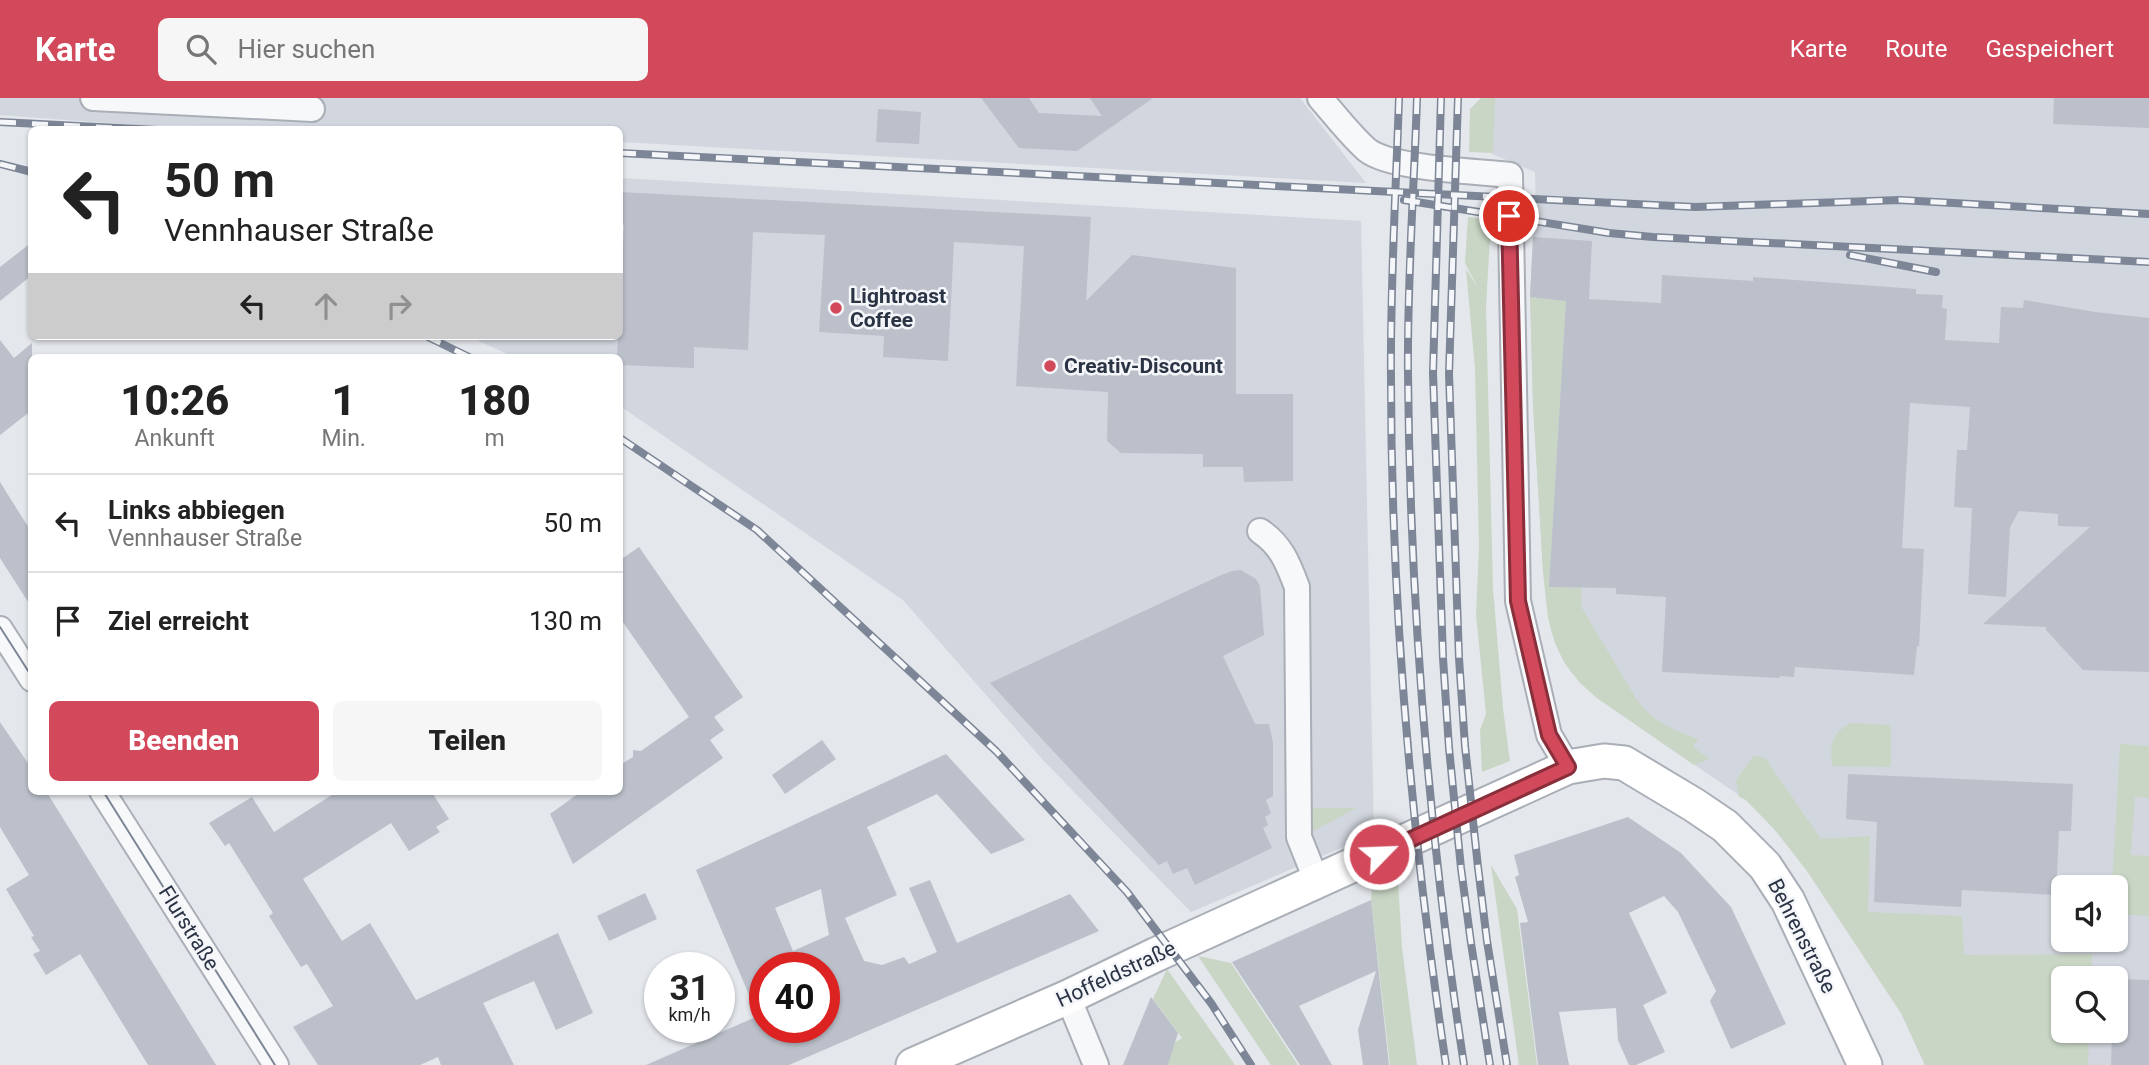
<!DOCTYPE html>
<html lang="de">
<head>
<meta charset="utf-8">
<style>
  body { margin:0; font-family:Roboto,sans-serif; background:#f6f6f6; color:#222; height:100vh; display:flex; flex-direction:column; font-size:26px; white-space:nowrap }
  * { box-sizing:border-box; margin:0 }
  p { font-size:23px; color:#767676 }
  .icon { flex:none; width:38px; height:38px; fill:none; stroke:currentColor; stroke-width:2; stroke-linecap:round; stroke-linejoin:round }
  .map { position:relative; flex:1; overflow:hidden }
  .details { position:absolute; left:28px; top:256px; width:595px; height:441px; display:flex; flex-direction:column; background:#fff; border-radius:10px; box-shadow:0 2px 5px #0004 }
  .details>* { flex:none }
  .top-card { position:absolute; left:28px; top:28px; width:595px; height:214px; border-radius:10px; box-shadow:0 2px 5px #0004; background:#fff; color:#222; overflow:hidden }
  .fabs { position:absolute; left:2051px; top:777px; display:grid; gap:14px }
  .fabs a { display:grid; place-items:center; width:77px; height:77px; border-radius:10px; background:#fff; box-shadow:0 2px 5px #0004; font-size:35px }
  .speed { position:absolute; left:644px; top:854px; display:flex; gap:14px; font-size:35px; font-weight:700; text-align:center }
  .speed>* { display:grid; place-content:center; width:91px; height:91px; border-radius:50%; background:#fff; box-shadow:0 2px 5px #0004; line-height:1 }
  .speed small { font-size:18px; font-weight:400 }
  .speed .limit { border:10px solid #d22; background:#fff; color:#111 }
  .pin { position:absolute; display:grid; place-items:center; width:60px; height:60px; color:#fff; margin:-30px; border:4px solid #fff; border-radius:50%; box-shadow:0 2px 7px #0007 }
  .me { position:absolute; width:77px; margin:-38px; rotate:66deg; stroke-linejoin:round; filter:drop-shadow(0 0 5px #0008) }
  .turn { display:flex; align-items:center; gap:24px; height:147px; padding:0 21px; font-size:32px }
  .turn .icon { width:91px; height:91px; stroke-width:2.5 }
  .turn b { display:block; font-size:49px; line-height:60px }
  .lanes { display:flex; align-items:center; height:66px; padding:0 21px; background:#0003; justify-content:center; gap:35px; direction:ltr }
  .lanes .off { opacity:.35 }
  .eta { display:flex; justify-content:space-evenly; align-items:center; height:119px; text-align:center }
  .eta b { font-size:42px; font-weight:800; line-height:49px }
  .action { display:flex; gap:14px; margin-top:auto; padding:14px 21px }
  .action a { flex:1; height:80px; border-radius:10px; background:#d1495b; color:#fff; font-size:28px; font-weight:800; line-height:80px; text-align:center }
  .action a+a { background:#f6f6f6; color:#222 }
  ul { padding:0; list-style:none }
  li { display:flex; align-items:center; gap:21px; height:98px; padding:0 21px; border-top:2px solid #e0e0e0 }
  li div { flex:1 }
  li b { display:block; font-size:26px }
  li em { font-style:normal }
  header { display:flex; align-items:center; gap:42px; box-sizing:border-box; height:98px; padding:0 35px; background:#d1495b; color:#fff }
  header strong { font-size:33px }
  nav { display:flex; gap:38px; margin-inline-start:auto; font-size:24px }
  .search { width:490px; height:63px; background:#f6f6f6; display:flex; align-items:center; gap:18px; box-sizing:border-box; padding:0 24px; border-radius:10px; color:#767676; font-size:26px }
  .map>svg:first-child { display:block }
</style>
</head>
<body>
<header>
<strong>Karte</strong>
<div class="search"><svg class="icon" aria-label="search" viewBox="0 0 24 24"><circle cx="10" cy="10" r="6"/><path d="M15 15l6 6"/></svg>Hier suchen</div>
<nav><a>Karte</a><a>Route</a><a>Gespeichert</a></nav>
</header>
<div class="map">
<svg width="2149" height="967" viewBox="0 0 2149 967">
  <rect width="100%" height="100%" fill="#e4e7ec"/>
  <!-- built -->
  <g fill="#d2d6de" fill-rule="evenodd">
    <path d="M0 0H1300L1366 85 620 44V32H403L337 28 133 27 0 17Z"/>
    <path d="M1494 0H2149V967H1925L1901 915 1807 773 1775 732 1746 702 1597 600 1571 574 1560 556 1551 533 1543 473 1533 307 1530 199 1533 139 1536 122 1535 74 1492 56ZM2063 789H2116V842H2063ZM2063 880H2116V933H2063Z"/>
    <path d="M620 80 1361 123 1374 736 1191 814 1043 662 903 502 620 308V259H514L468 238H620Z"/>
  </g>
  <!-- green -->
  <g fill="#c9d6c5">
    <path d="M1481 0H1495L1493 55 1469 54 1470 11Z"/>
    <path d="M1468 119 1491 122 1486 208 1493 490 1503 610 1510 663 1482 674 1480 632 1486 616 1476 517 1479 449 1475 271 1466 171 1478 190 1465 165Z"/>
    <path d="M1530 199 1566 203 1549 489 1581 490 1582 510 1635 599C1654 625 1669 630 1698 641L1693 649 1709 661 1694 667 1597 600 1580 585 1565 566 1555 545 1548 520 1543 473 1533 307Z"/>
    <path d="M1850 625 1891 627V669L1832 668C1831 646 1829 638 1850 625Z"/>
    <path d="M2120 646 2149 648V700L2135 699 2131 757 2149 758V818L2116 816V789H2112Z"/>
    <path d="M1754 657 1765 660 1821 741 1870 738 1868 814 1962 818 1964 857 2092 856 2091 880H2063V933H2089L2088 967H1925L1901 915 1807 773 1775 732 1746 702 1739 699 1736 682Z"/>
    <path d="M1311 710H1357L1313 733Z"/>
    <path d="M1397 765 1402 849 1417 967H1390L1371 802 1373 776Z"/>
    <path d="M1491 767 1517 811 1537 967H1519Z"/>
    <path d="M1198 858 1231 865 1298 967H1271Z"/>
    <path d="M1167 871 1235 967H1169L1167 962 1170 960 1174 948 1172 946 1182 940 1153 901Z"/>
  </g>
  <!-- building -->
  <g fill="#bbc0ca" fill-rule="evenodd">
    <path d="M981 0H1029L1039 15 1102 18 1090 0H1153L1077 53 1019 50Z"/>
    <path d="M2054 0H2149V30L2053 26Z"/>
    <path d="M878 11 921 14 919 46 876 44Z"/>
    <path d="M620 94 1091 119 1086 203 1132 157 1236 170V296H1293V383L1244 384 1243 369H1203V356L1121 355 1107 343 1108 294 1016 288 1024 148 954 144 948 263 883 259 884 238 819 234 825 137 753 134 748 252 694 249V270L620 267V259H617L624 127H620Z"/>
    <path d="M1533 139 1592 143 1589 201 1661 205 1662 177 1753 183V179L1916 191V196L1943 197 1942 210 1947 211 1945 242 1999 245 2001 209 2023 210 2024 202 2095 214 2149 220V574L2083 572 2046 532V529L1983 526 2090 429 2058 428V416L2019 413 2010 429 2006 499 1968 496 1972 410 1954 409 1957 352H1967L1970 309 1910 305 1902 450 1924 451 1919 548H1917L1914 577 1795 569 1794 579 1780 578 1779 580 1662 574 1666 499 1616 496V490L1549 489 1566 203 1530 199Z"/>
    <path d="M32 144V177L0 203V169Z"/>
    <path d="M0 242 14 260 32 245V312L0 337Z"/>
    <path d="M0 384 32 435V510L0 460Z"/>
    <path d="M639 449 743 599 714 619 724 632 710 642 723 660 573 766 550 716 582 693H620V667L633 659V652L641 653 689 619 620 520V462Z"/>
    <path d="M1241 472 1256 481 1260 488 1264 537 1223 558 1255 626H1269L1273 645V698L1266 702 1271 715 1265 719 1268 727 1263 730 1272 750 1195 787 1187 770 1173 776 1167 763 1159 767 990 585 1219 478 1232 473Z"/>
    <path d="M0 624 32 671V693H46L216 967H148L80 856 46 877 33 856 40 853 31 839 34 838 6 791 29 777 0 729Z"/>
    <path d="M822 642 836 661 785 696 772 677Z"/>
    <path d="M946 656 1025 742 991 756 937 696 867 729 897 797 845 820 864 863 882 867 904 859 909 866 937 854 909 790 930 782 957 845 1070 796 1099 833 789 967H646L758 918 696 772ZM821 791 829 837 793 853 775 810ZM765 870H824V929H765Z"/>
    <path d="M1848 676 2073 686 2071 733H2059L2056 797 1962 792 1961 809 1874 804 1877 724 1846 721Z"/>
    <path d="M338 693H431L449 721 436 729 440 734 409 753 391 725 303 781 342 843 370 825 416 902 558 835 593 915 556 932 534 883 483 905 514 967H441L438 959 420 967H318L293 929 333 908 307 866 301 869 269 818 273 815 229 745 225 748 209 725 252 699 274 734Z"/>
    <path d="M1628 719 1681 755 1731 809 1786 926 1731 951 1710 903 1716 893 1678 814 1664 798 1629 815 1667 895 1643 907 1665 954 1636 967H1629L1618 942 1616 910 1559 914 1569 967H1538L1520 825 1528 824 1515 779 1519 777 1514 757Z"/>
    <path d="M645 795 657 821 609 843 597 818Z"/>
    <path d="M1371 802 1389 967H1363L1358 932 1376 873 1299 908 1332 967H1300L1232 864Z"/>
    <path d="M2118 881 2149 882V967H2111L2112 933H2116Z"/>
    <path d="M1151 899 1178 935 1168 967H1123Z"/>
  </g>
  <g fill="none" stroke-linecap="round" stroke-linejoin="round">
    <defs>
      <g id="street">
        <path d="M93 0 312 11"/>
        <path d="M1320 0C1335 17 1350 37 1367 52 1391 71 1477 73 1510 77L1518 503 1549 637 1568 669"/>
        <path d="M1260 433C1281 447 1288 465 1297 489L1299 739 1317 784"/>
        <path d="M0 531 32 581"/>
        <path d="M102 693 276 967"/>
        <path d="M1068 899 1096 967"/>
      </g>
      <path id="secondary" d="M913 967 1068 899 1155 857 1568 669 1604 663 1624 665 1694 707 1725 728 1765 768 1788 803 1865 967"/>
    </defs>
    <!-- street casing -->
    <use href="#street" stroke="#a9aeb7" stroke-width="28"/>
    <!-- secondary casing -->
    <use href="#secondary" stroke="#a9aeb7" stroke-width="37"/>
    <!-- street -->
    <use href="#street" stroke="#f7f8fa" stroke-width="24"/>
    <!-- secondary -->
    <use href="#secondary" stroke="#fff" stroke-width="33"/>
    <!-- tram -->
    <g stroke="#7d8696" stroke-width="2">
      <path d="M0 529 32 579"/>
      <path d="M103 693 275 967"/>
    </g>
    <defs>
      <g id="rail">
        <path d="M1399 0C1396 93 1390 187 1391 281 1391 511 1412 740 1446 967"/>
        <path d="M1417 0C1414 92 1407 184 1408 276 1410 508 1429 738 1464 967"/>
        <path d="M1441 0 1433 275 1443 560 1449 650 1461 770 1471 845 1490 967"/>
        <path d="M1458 0 1449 276 1459 560 1465 648 1478 769 1487 843 1507 967"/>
        <path d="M0 24 157 32"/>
        <path d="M620 55 1695 109 1900 102 2149 116"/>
        <path d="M0 66 32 74"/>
        <path d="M1404 102 1609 135 1653 139 2149 164"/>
        <path d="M1850 157 1936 174"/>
        <path d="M426 238 469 259"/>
        <path d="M620 340 757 432 996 653 1127 794 1211 905 1251 967"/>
      </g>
    </defs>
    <!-- rail casing -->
    <use href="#rail" stroke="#7d8696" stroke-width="8"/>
    <!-- rail -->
    <use href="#rail" stroke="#f4f6f9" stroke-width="5" stroke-dasharray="16" stroke-linecap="butt"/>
  </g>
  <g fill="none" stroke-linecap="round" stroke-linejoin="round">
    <defs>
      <path id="route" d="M1379 756 1568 669 1549 637 1518 503 1509 118"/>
    </defs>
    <!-- route casing -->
    <use href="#route" stroke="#882f3b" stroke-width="18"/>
    <!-- route -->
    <use href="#route" stroke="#d1495b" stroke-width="12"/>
  </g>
  <!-- markers -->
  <g fill="#d1495b" stroke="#f4f6f9" stroke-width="2.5">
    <circle cx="836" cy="210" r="7"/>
    <circle cx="1050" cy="268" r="7"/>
  </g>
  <g text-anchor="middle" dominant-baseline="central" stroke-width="5" stroke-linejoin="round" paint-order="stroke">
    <!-- poi labels -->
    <g font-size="21" font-weight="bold" fill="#2b3445" stroke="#f4f6f9" text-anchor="start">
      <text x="850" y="198">Lightroast<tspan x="850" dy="24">Coffee</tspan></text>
      <text x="1064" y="268">Creativ-Discount</text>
    </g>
    <!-- street labels -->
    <g font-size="21" fill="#2b3445" stroke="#f4f6f9">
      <text transform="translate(189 830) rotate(58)">Flurstraße</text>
      <text transform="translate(1802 838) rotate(63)">Behrenstraße</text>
      <text transform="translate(1116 876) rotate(-25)">Hoffeldstraße</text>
    </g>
  </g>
</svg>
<div class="fabs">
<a><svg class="icon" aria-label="sound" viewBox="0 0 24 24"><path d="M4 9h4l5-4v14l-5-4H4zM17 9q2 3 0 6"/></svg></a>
<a><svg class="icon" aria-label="search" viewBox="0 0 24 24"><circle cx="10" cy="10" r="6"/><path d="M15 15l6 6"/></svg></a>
</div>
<div class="speed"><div>31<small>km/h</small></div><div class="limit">40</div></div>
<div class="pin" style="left:1509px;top:118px;background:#d93025"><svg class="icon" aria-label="arrive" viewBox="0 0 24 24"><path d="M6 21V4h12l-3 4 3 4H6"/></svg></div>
<svg class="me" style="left:1379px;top:756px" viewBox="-20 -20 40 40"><circle r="17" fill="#d1495b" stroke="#fff" stroke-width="3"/><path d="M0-11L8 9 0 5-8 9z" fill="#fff"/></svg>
<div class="top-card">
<div class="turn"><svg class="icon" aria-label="left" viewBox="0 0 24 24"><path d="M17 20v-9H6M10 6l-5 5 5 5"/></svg><div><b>50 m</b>Vennhauser Straße</div></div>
<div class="lanes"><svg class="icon" aria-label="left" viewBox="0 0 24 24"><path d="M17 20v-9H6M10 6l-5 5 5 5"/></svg><svg class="icon off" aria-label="ahead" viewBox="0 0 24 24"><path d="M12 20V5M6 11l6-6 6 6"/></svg><svg class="icon off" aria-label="right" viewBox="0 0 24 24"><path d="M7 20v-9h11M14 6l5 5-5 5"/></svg></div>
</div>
<section class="details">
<div class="eta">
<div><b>10:26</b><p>Ankunft</p></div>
<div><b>1</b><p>Min.</p></div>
<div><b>180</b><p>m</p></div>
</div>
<ul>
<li><svg class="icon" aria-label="left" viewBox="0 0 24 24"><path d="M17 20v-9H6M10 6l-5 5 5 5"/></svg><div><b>Links abbiegen</b><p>Vennhauser Straße</p></div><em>50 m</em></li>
<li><svg class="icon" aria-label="arrive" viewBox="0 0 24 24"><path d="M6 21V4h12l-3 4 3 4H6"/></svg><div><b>Ziel erreicht</b></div><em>130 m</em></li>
</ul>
<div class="action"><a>Beenden</a><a>Teilen</a></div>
</section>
</div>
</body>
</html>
